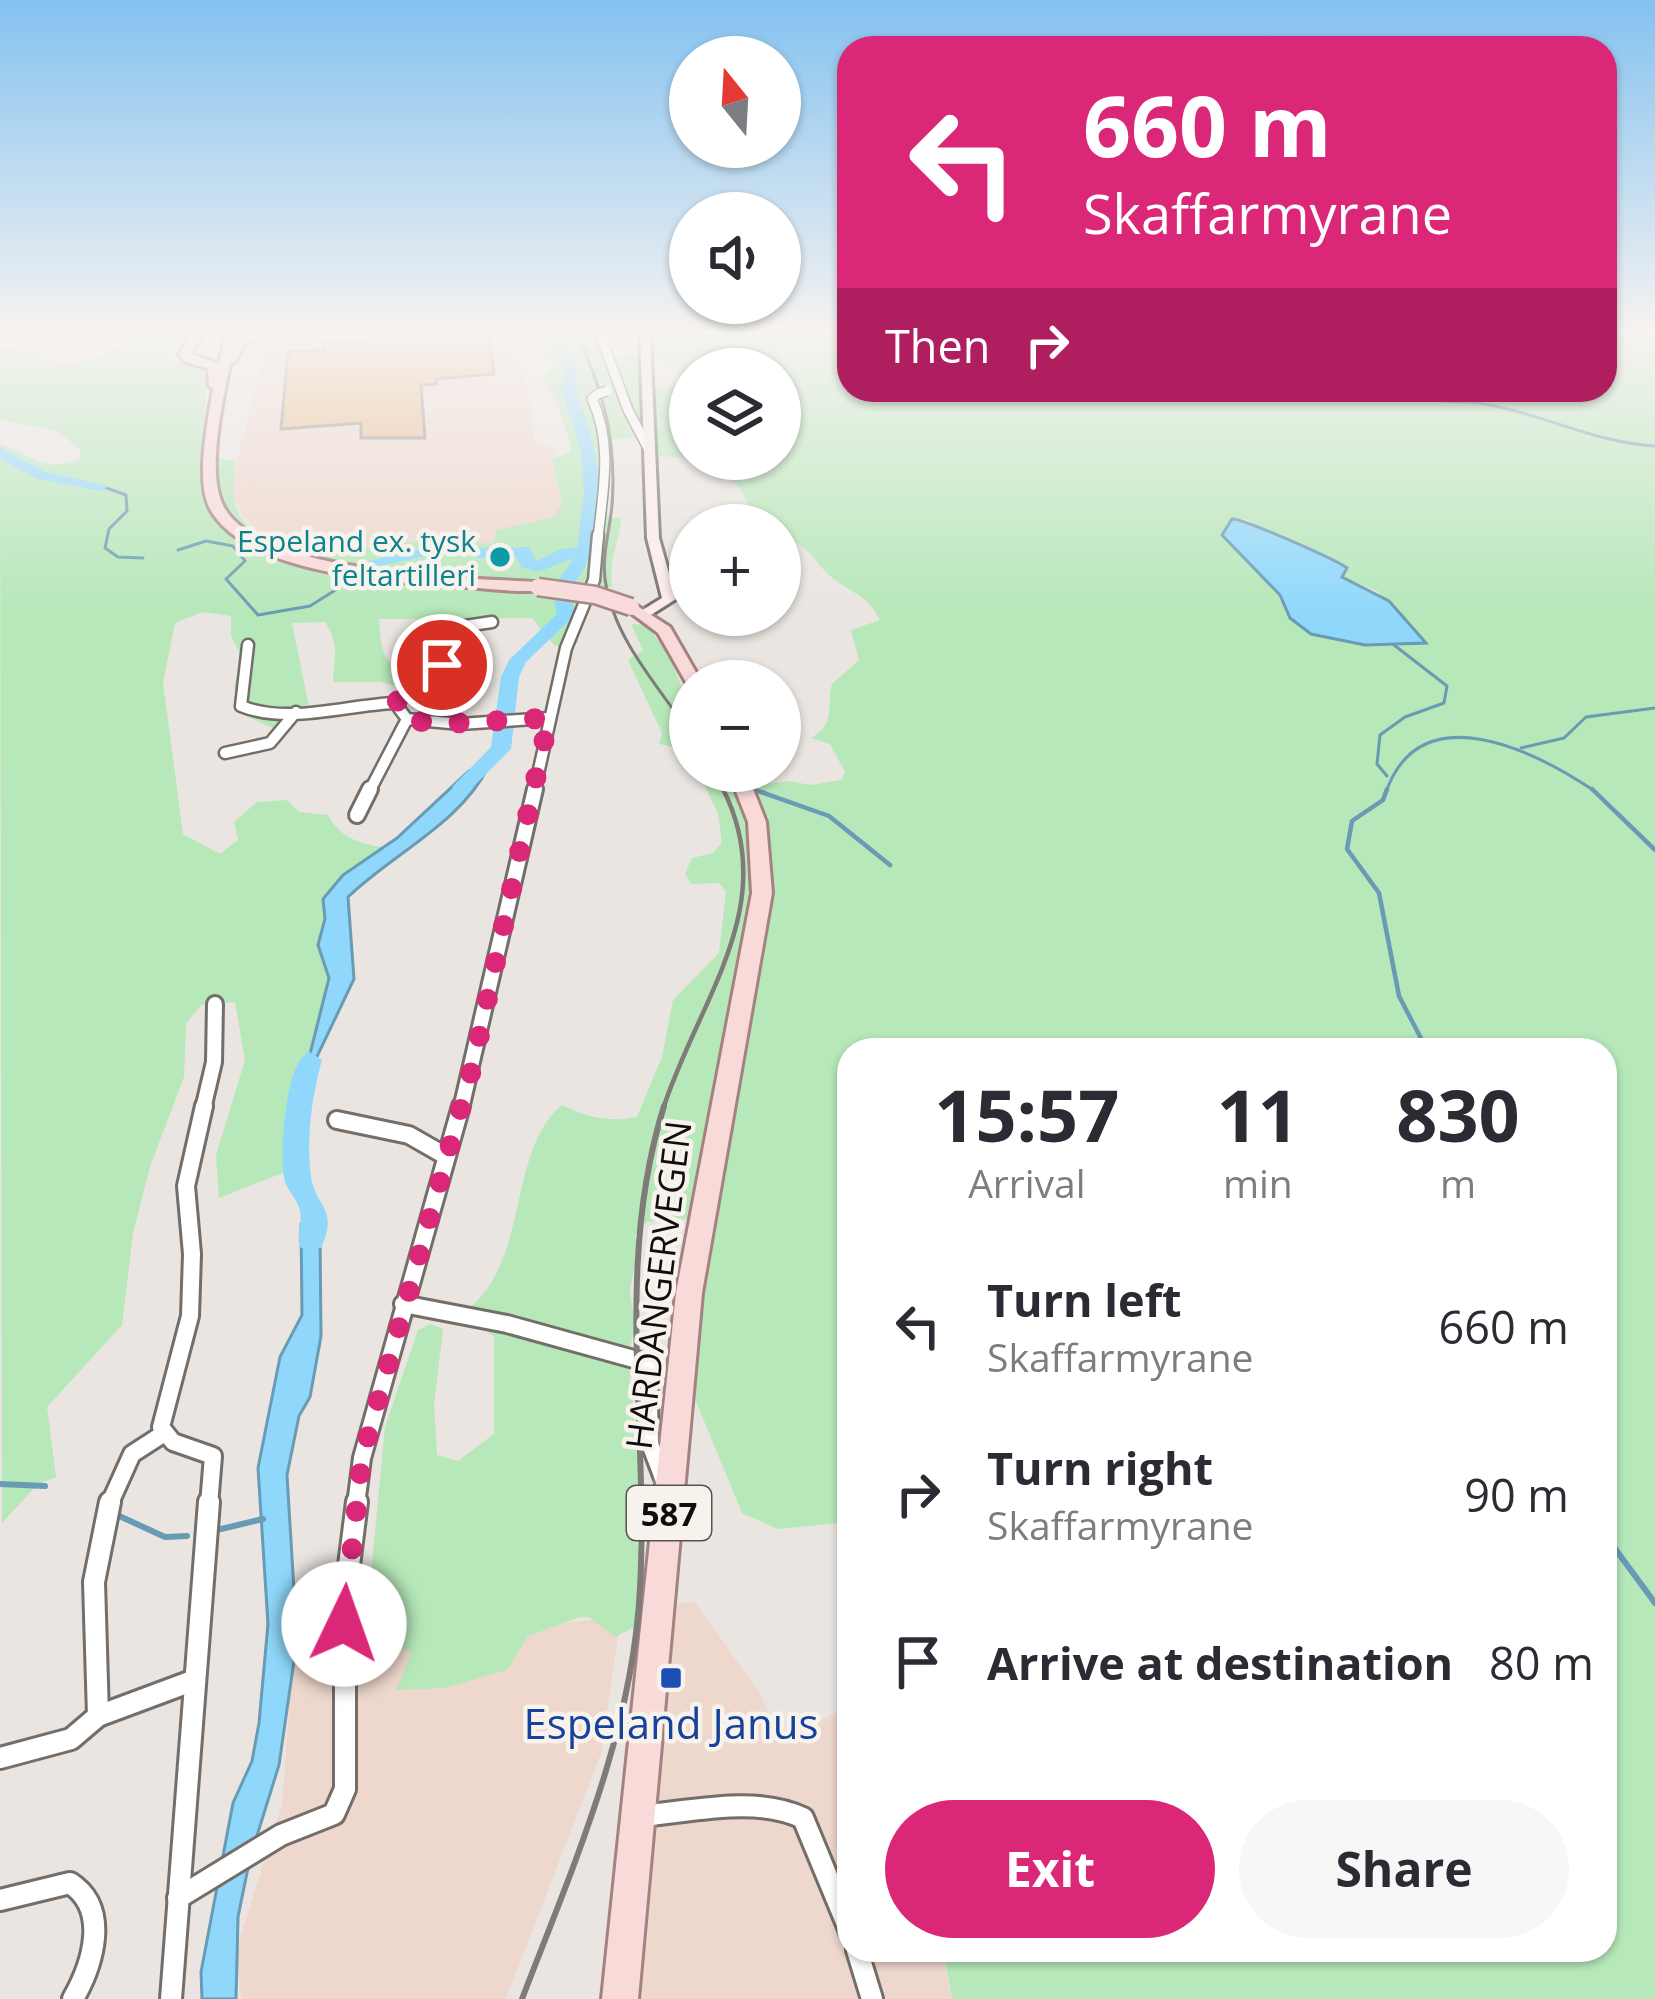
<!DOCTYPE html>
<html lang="en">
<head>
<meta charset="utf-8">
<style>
  body { margin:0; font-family:"Open Sans",sans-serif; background:#f7f7f7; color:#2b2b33; height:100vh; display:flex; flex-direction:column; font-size:45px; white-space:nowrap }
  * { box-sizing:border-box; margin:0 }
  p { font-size:39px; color:#7c7c81 }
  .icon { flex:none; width:66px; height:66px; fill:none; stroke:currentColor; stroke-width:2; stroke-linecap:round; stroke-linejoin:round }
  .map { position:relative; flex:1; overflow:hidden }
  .details { position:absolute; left:837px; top:1038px; width:780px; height:924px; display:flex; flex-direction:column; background:#fff; border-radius:36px; box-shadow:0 3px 9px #0004 }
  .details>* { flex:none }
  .banner { position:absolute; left:837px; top:36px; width:780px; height:366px; border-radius:36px; box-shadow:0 3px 9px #0004; background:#db2777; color:#fff; overflow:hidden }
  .needle { width:78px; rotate:342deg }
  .tools { position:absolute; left:669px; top:36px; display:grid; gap:24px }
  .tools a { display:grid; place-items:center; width:132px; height:132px; border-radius:50%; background:#fff; box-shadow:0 3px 9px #0004; font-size:60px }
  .pin { position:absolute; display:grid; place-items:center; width:102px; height:102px; color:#fff; margin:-51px; border:6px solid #fff; border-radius:50%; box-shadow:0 3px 12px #0007 }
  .me { position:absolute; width:132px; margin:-66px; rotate:3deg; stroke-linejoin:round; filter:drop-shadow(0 0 9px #0008) }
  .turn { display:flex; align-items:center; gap:42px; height:252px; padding:0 48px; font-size:54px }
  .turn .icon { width:156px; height:156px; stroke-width:2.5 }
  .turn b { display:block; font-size:84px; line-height:102px }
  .then { display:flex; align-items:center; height:114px; padding:0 48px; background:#0003; gap:24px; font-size:45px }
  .eta { display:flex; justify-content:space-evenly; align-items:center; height:204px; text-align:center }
  .eta b { font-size:72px; font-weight:700; line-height:84px }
  .button { display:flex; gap:24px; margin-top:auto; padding:24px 48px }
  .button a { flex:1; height:138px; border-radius:72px; background:#db2777; color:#fff; font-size:48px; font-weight:700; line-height:138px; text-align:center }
  .button a+a { background:#f7f7f7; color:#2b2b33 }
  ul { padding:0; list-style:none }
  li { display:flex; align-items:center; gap:36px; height:168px; padding:0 48px }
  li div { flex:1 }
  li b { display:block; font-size:45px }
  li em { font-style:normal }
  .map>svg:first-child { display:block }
</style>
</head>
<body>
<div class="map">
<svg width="1655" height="1999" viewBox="0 0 1655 1999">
  <rect width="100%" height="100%" fill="#eae5e0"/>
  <!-- industrial -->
  <g fill="#eed7cc">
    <path d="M283 334H508L527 386 535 442 558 450 552 459 562 503 554 517 497 530 493 543 480 544 451 537 315 551 262 534 243 517 230 488 265 350Z"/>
    <path d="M695 1602 759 1692 780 1736 805 1731 849 1704V1950H942L951 1999H620L651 1697 676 1604Z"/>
    <path d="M621 1616 601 1753 506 1999H242L235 1954 282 1805 293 1657Z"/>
  </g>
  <!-- green -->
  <g fill="#b6e8b9" fill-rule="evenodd">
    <path d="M135 334H176L164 358 207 371 204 454 236 462C209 585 382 542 447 538 463 537 476 545 493 543L497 530 554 517 562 503 552 459 570 452 571 444 554 396 542 381 552 367 533 334H598L613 356 640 354 638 382 642 390 690 387V458L658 456 647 426 633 429 636 437 608 440 609 492 603 509 607 516 621 518C620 542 608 560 612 587L599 589C589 603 576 626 578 643L555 646 532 618 379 619C383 670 386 660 427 680L414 690 380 682H333C333 660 341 646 325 622L292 623 310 712 275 729 244 715 234 688 241 655 231 636V616L202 612 175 623 163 683 183 834 220 854 238 840 234 822 257 802 287 800 299 812 328 815C340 837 358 844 383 847L349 870 323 899 325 919 318 945 329 978 301 1090 298 1167 219 1198 216 1155 245 1060 235 1002 201 1005 186 1024 184 1077 150 1167 133 1233 122 1325 47 1407 56 1477 38 1484 2 1523 0 444C34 457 44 473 81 459L80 449 55 430 0 420V350L27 344 31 352 64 367 103 356Z"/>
    <path d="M651 334H849V390H1605V334H1655V1999H952L943 1950H1605V1050H849V1522L778 1529 742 1513 693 1394 695 1223 681 1218 647 1222 635 1235 637 1252 630 1291 635 1327 628 1357 641 1480 635 1515 640 1571 638 1625 615 1637 589 1617H580L528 1636 507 1670 444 1688 396 1690 412 1652 365 1637 385 1427 418 1330 430 1324 443 1329 434 1405 437 1455 458 1461 494 1434V1336L461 1315C533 1264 505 1152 562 1105 586 1117 611 1123 637 1117L662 1057 673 1000 719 953 726 891 719 883 691 884 685 874 692 858 713 853 722 842 718 814 698 771H720L730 790 787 781 811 785 841 780 845 772 830 744 811 738C837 723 826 707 832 684L859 660 851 630 880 620C869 598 857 595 838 582 812 564 816 549 780 534V525H754C749 500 739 483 721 472L717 459H780V369H690V378C674 364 645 357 651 334ZM1233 519 1247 520 1346 570 1342 577 1377 591 1425 643C1373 652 1334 637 1288 616L1280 595 1223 535Z"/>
    <path d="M631 624 646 625C681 665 690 705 690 756L684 749 659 744 662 733 628 660 643 650Z"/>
  </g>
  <!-- water -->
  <g fill="#8fd8fc" stroke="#699bb4" stroke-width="3">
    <path d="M1232 519C1242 518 1337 560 1347 568L1342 577 1389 601 1426 643 1365 645 1311 634 1290 618 1280 595 1222 535Z"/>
    <path d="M488 767C461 823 392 854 348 897L354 979 301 1090 329 978 318 945 325 919 323 899 343 875 397 838 469 771Z"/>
    <path d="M314 1210 320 1234 321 1336 310 1397 299 1416 287 1475 297 1640 279 1765 250 1858 238 1917 236 1999H202L201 1972 233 1803 252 1761 259 1723 268 1624 258 1468 280 1357 302 1315 301 1224Z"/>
  </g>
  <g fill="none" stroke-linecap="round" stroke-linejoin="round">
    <!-- stream-far2 -->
    <g stroke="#699bb4" stroke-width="3">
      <path d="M1417 390 1422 395 1415 396C1443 405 1463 399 1490 405 1547 416 1597 443 1655 446"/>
      <path d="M101 486 126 495 127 511 109 529 105 548 118 557 143 558"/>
      <path d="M178 550 206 541 233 546 245 561 226 579 258 615 310 606 353 579"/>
      <path d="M1521 748 1564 738 1586 717 1655 708"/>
      <path d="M1387 776 1377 764 1380 735 1405 717 1444 703 1447 686 1394 645"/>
      <path d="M755 790 764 792"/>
      <path d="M1386 792C1421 693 1535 751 1596 792"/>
    </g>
    <!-- stream-far1 -->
    <g stroke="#699bb4" stroke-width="4.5">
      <path d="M1387 789 1383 800 1352 821 1347 849 1379 893 1399 996 1427 1050"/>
      <path d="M1592 789 1655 850"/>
      <path d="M755 790 829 816 890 865"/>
    </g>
    <!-- stream -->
    <g stroke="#699bb4" stroke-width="6">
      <path d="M0 1484 45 1486"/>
      <path d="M115 1514 165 1537 187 1536"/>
      <path d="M221 1529 263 1519"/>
      <path d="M1605 1535 1655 1603"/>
    </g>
    <!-- river -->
    <g fill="#8fd8fc" fill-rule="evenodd">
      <path d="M547 334H560C566 345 573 356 577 368 580 377 574 385 578 394 600 458 618 531 570 589L575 615 526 662 519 677 511 749 469 791 462 793 452 787 491 747 501 677 509 660 557 614 552 589 574 558 538 572 521 567 516 556 478 558 455 550 374 567 366 562 456 540 480 548 529 547 537 561 560 549 577 547 584 493 581 450 561 389 565 372Z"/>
      <path d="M0 448 46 472 109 486 101 491 37 479 0 459Z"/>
      <path d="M310 1052 322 1060C312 1095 306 1139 311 1176 314 1205 340 1209 321 1248H301C295 1235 303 1225 300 1211 298 1199 285 1189 284 1177 280 1152 285 1059 310 1052Z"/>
    </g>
  </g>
  <!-- building -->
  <path fill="#eab785" stroke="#908c87" stroke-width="3" d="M372 334H488L494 374 436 379 437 384 421 385 425 438H361V423L281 429 288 352 324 350V343L372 340Z"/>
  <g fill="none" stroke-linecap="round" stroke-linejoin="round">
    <defs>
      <g id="minor-far4">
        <path d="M600 334 628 410 648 448"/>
        <path d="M598 394 592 399C613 444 603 490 598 538"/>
      </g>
      <g id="minor-far3">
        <path d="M248 645 241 706C289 725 345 705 395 703L407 719 460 724 549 718"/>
        <path d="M395 703 442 665 445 629 492 622"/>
        <path d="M225 753 270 743 296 712"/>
        <path d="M369 792 407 719"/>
        <path d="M534 792 566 648 594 580 598 535"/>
      </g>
      <g id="minor-far2">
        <path d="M357 815 370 789"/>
        <path d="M203 1109 214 1062 215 1004"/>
        <path d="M461 1109 535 789"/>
      </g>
      <g id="minor-far1">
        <path d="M204 1106 186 1186 192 1254 190 1316 161 1427 173 1442 213 1456 209 1505"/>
        <path d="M337 1120 409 1135 444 1155"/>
        <path d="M403 1304 507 1324 648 1363 650 1444 666 1486"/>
        <path d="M109 1505 132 1454 163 1434"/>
        <path d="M356 1505 362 1458 461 1106"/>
      </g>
      <g id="minor">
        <path d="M98 1716 94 1582 110 1502"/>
        <path d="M0 1758 71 1739 98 1716 192 1681"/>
        <path d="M639 1816C691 1812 754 1795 803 1818L849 1929"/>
        <path d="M178 1898 281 1835 334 1814 345 1789V1597L357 1502"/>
        <path d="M0 1900 70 1883C110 1909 93 1964 73 1999"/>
        <path d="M857 1950 872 1999"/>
        <path d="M171 1999 209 1502"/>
      </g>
      <path id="secondary" d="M640 334H650L659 538 676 599 646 618 641 617V611L662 598 647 538Z"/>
      <g id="primary">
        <path d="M191 334H203L191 354 219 364 226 334H238L236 340 250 334H265L243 346 236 361 230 364C223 400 207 469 222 503 253 575 468 578 538 582L546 587 543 590C520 593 493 589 469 587 401 583 247 576 210 509 195 481 208 420 213 389L209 386 208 368 185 362 179 355Z"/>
        <path d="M631 602 670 627 701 681H690V685L687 684 658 633 623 607Z"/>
        <path d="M728 771H746L766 822 772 893 702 1293 638 1999H602L676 1293 752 893 748 822Z"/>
      </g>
    </defs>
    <!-- minor-far4 casing -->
    <use href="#minor-far4" stroke="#736e69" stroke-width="12"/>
    <!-- minor-far3 casing -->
    <use href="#minor-far3" stroke="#736e69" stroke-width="15"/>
    <!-- minor-far2 casing -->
    <use href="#minor-far2" stroke="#736e69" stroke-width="20"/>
    <!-- minor-far1 casing -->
    <use href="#minor-far1" stroke="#736e69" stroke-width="22"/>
    <!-- minor casing -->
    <use href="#minor" stroke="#736e69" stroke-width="26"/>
    <!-- secondary casing -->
    <use href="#secondary" stroke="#736e69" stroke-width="6"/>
    <!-- primary casing -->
    <use href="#primary" stroke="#a48281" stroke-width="6"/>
    <!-- minor-far4 -->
    <use href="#minor-far4" stroke="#fff" stroke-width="9"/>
    <!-- minor-far3 -->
    <use href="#minor-far3" stroke="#fff" stroke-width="10"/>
    <!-- minor-far2 -->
    <use href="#minor-far2" stroke="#fff" stroke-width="14"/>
    <!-- minor-far1 -->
    <use href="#minor-far1" stroke="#fff" stroke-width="16"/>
    <!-- minor -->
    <use href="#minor" stroke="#fff" stroke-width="20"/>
    <!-- secondary -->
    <use href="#secondary" fill="#fcecec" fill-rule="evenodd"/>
    <!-- primary -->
    <use href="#primary" fill="#f8dad9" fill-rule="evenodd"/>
    <!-- rail-far2 -->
    <g stroke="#7e7b78" stroke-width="3">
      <path d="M576 334C604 388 617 444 612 505 610 529 602 554 605 579 613 638 658 686 690 733"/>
      <path d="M714 771 725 792"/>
    </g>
    <!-- rail-far1 -->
    <path stroke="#7e7b78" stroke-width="4.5" d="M663 1109C698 1000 782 906 723 789"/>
    <!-- rail -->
    <path stroke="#7e7b78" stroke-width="6" d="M522 1999C573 1866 633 1732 640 1588 649 1425 614 1266 664 1106"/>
    <defs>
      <path id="minor-bridge" d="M598 394 607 391"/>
      <path id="primary-bridge" d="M538 587 595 595 631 607"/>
    </defs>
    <!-- minor-bridge casing -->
    <use href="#minor-bridge" stroke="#736e69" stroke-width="12" stroke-linecap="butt"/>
    <!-- primary-bridge casing -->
    <use href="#primary-bridge" stroke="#a48281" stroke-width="21" stroke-linecap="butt"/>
    <!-- minor-bridge -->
    <use href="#minor-bridge" stroke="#fff" stroke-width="9"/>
    <!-- primary-bridge -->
    <use href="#primary-bridge" stroke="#f8dad9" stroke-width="16"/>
  </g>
  <!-- sky -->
  <linearGradient id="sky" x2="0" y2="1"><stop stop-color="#84c2f0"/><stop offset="0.54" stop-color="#f6f3f1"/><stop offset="1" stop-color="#f6f3f1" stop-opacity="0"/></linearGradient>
  <rect width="1655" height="614" fill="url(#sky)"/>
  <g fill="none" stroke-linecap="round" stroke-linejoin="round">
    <!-- route -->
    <path stroke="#db2777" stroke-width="21" stroke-dasharray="0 37.8" d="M344 1624 362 1458 473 1065 549 718 435 724 407 719 395 703 442 665"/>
  </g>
  <!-- markers -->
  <circle fill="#0f9aa8" stroke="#f8f2ed" stroke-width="4.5" cx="500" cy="557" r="12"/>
  <rect fill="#1a4fb4" stroke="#f8f2ed" stroke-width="4.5" x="659" y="1666" width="24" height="24" rx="6"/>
  <g text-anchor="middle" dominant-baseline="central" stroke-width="9" stroke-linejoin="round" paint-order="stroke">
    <!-- far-culture labels -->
    <g font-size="30" fill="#0d838f" stroke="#f8f2ed" text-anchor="end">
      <text x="476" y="540">Espeland ex. tysk<tspan x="476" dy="34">feltartilleri</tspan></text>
    </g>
    <!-- shield labels -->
    <rect fill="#f8f2ed" stroke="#565250" stroke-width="3" x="627" y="1486" width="84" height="54" rx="9"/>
    <g font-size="33" font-weight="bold" fill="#100e0d">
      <text x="669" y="1513">587</text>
    </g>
    <!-- street labels -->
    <g font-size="36" fill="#100e0d" stroke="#f8f2ed">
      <text transform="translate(658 1285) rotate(-83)">HARDANGERVEGEN</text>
    </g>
    <!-- near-transit labels -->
    <g font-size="42" fill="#164399" stroke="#f8f2ed">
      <text x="671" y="1722">Espeland Janus</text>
    </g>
  </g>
</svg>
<div class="tools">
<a><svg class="needle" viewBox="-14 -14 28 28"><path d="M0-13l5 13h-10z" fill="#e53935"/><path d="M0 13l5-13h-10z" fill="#7c7c81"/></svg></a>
<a><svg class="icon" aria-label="sound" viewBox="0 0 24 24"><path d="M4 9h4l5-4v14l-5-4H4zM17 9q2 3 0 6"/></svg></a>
<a><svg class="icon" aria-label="layers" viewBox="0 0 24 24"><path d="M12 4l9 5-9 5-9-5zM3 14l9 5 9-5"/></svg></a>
<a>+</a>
<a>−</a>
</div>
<div class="pin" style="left:442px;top:665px;background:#d93025"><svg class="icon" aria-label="arrive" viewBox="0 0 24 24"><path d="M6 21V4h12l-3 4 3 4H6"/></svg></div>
<svg class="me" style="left:344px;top:1624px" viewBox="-20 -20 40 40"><circle r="19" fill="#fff"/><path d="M0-13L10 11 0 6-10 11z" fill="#db2777"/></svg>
<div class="banner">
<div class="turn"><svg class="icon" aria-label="left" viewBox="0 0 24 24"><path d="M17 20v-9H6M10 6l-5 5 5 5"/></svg><div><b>660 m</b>Skaffarmyrane</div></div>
<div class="then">Then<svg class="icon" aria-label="right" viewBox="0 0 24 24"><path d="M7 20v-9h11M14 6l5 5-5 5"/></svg></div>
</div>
<section class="details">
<div class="eta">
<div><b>15:57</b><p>Arrival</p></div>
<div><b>11</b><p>min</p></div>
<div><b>830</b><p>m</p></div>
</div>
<ul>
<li><svg class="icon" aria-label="left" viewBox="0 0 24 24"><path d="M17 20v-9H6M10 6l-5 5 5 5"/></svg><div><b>Turn left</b><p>Skaffarmyrane</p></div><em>660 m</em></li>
<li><svg class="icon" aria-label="right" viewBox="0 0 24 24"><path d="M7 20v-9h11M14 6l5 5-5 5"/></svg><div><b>Turn right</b><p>Skaffarmyrane</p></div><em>90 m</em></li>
<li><svg class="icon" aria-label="arrive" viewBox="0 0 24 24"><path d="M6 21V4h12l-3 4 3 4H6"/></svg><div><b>Arrive at destination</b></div><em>80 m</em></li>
</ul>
<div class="button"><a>Exit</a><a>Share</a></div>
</section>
</div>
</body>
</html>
